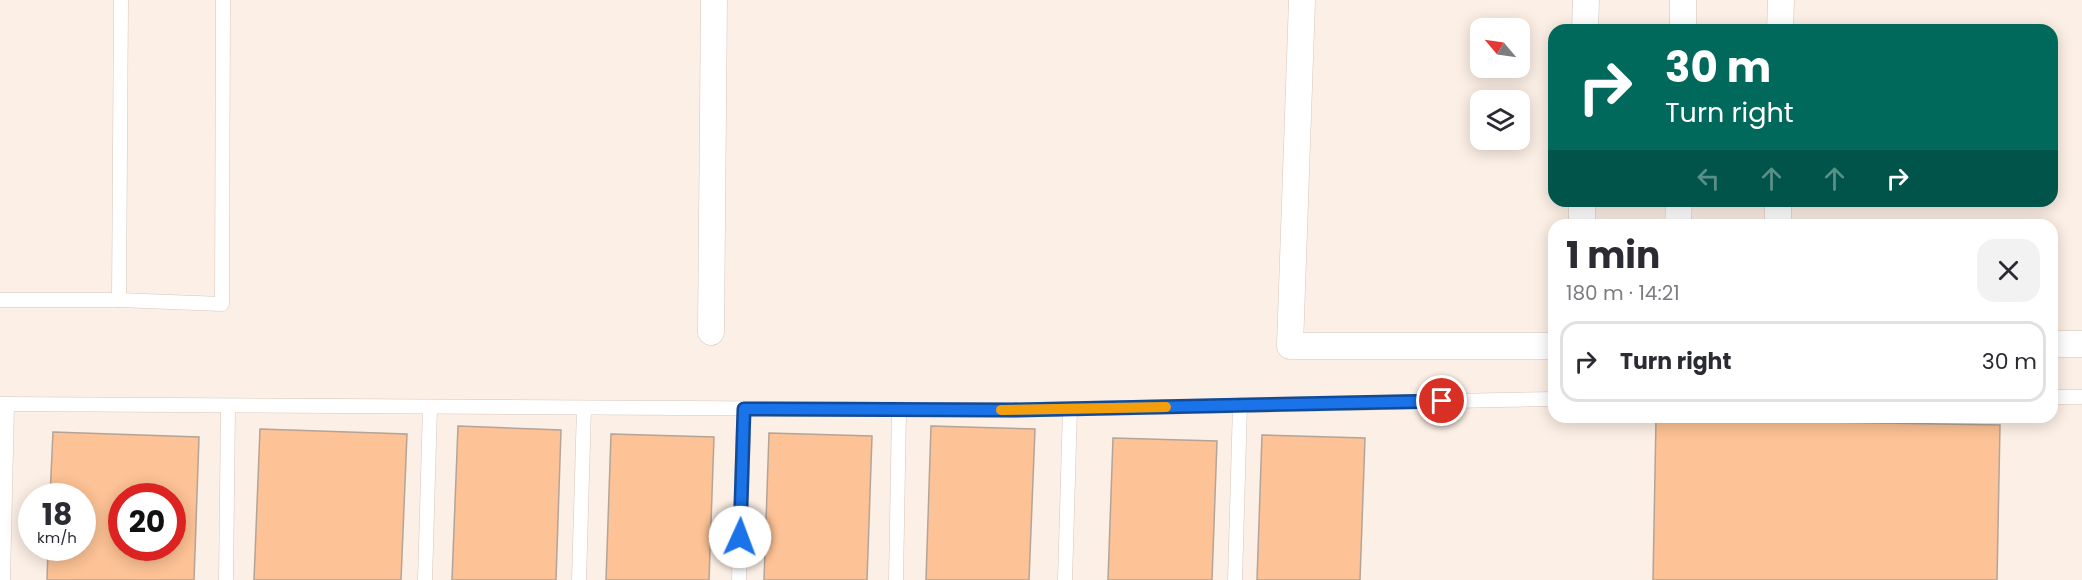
<!DOCTYPE html>
<html lang="en">
<head>
<meta charset="utf-8">
<style>
  body { margin:0; font-family:Poppins,sans-serif; background:#f2f2f3; color:#2b2b33; height:100vh; display:flex; flex-direction:column; font-size:22px; white-space:nowrap }
  * { box-sizing:border-box; margin:0 }
  p { font-size:20px; color:#7c7c81 }
  .icon { flex:none; width:33px; height:33px; fill:none; stroke:currentColor; stroke-width:2; stroke-linecap:round; stroke-linejoin:round }
  .map { position:relative; flex:1; overflow:hidden }
  .sheet { position:absolute; left:1548px; top:219px; width:510px; height:204px; display:flex; flex-direction:column; background:#fff; border-radius:18px; box-shadow:0 3px 15px #0003 }
  .sheet>* { flex:none }
  .hud { position:absolute; left:1548px; top:24px; width:510px; height:183px; border-radius:18px; box-shadow:0 3px 15px #0003; background:#00695c; color:#fff; overflow:hidden }
  .needle { width:39px; rotate:299deg }
  .tools { position:absolute; left:1470px; top:18px; display:grid; gap:12px }
  .tools a { display:grid; place-items:center; width:60px; height:60px; border-radius:12px; background:#fff; box-shadow:0 3px 15px #0003; font-size:30px }
  .speed { position:absolute; left:18px; top:483px; display:flex; gap:12px; font-size:30px; font-weight:700; text-align:center }
  .speed>* { display:grid; place-content:center; width:78px; height:78px; border-radius:50%; background:#fff; box-shadow:0 3px 15px #0003; line-height:1 }
  .speed small { font-size:15px; font-weight:400 }
  .speed .limit { border:9px solid #d22; background:#fff; color:#111 }
  .pin { position:absolute; display:grid; place-items:center; width:51px; height:51px; color:#fff; margin:-26px; border:3px solid #fff; border-radius:50%; box-shadow:0 2px 6px #0007 }
  .me { position:absolute; width:66px; margin:-33px; rotate:2deg; stroke-linejoin:round; filter:drop-shadow(0 0 4px #0008) }
  .turn { display:flex; align-items:center; gap:21px; height:126px; padding:0 18px; font-size:27px }
  .turn .icon { width:78px; height:78px; stroke-width:2.5 }
  .turn b { display:block; font-size:42px; line-height:51px }
  .lanes { display:flex; align-items:center; height:57px; padding:0 18px; background:#0003; justify-content:center; gap:30px; direction:ltr }
  .lanes .off { opacity:.35 }
  .round { display:grid; place-items:center; flex:none; width:63px; height:63px; border-radius:18px; background:#f2f2f3 }
  .summary { display:flex; align-items:center; justify-content:space-between; height:102px; padding:0 18px }
  h1 { font-size:36px; font-weight:700; line-height:45px }
  ul { padding:0; list-style:none }
  li { display:flex; align-items:center; gap:18px; height:81px; margin:0 12px 9px; padding:0 6px; border:3px solid #e1e1e2; border-radius:18px }
  li div { flex:1 }
  li b { display:block; font-size:22px }
  li em { font-style:normal }
  .map>svg:first-child { display:block }
</style>
</head>
<body>
<div class="map">
<svg width="2082" height="580" viewBox="0 0 2082 580">
  <rect width="100%" height="100%" fill="#fcefe5"/>
  <!-- building -->
  <g fill="#fdc295" stroke="#b4a498" stroke-width="1.5" fill-rule="evenodd">
    <path d="M1656 419 2000 425 1997 580H1653Z"/>
    <path d="M458 426 561 430 556 580H452Z"/>
    <path d="M931 426 1035 429 1029 580H926Z"/>
    <path d="M260 429 407 434 401 580H254Z"/>
    <path d="M53 432 199 437 194 580H47L48 548H82V496H50ZM122 496H172V548H122Z"/>
    <path d="M769 433 872 436 867 580H764Z"/>
    <path d="M611 434 714 437 709 580H606Z"/>
    <path d="M1262 435 1365 438 1360 580H1257Z"/>
    <path d="M1113 438 1217 441 1212 580H1108Z"/>
  </g>
  <g fill="none" stroke-linecap="round" stroke-linejoin="round">
    <defs>
      <g id="lane">
        <path d="M0 300H119L121 0"/>
        <path d="M119 300 222 304 223 0"/>
        <path d="M2052 397H2082"/>
        <path d="M0 404 1012 410 1554 399"/>
        <path d="M3 580 7 405"/>
        <path d="M226 580 228 407"/>
        <path d="M425 580 430 408"/>
        <path d="M579 580 584 408"/>
        <path d="M739 580 744 409"/>
        <path d="M896 580 899 410"/>
        <path d="M1065 580 1070 409"/>
        <path d="M1235 580 1240 405"/>
      </g>
      <g id="street">
        <path d="M1302 0 1290 346H1554"/>
        <path d="M1585 30 1586 0"/>
        <path d="M1683 30V0"/>
        <path d="M1780 30 1781 0"/>
        <path d="M1582 225V201"/>
        <path d="M1678 225 1679 201"/>
        <path d="M1778 225V201"/>
        <path d="M711 332 714 0"/>
        <path d="M2052 344H2082"/>
      </g>
    </defs>
    <!-- lane casing -->
    <use href="#lane" stroke="#d7c6ba" stroke-width="15"/>
    <!-- street casing -->
    <use href="#street" stroke="#d7c6ba" stroke-width="27"/>
    <!-- lane -->
    <use href="#lane" stroke="#fff" stroke-width="14"/>
    <!-- street -->
    <use href="#street" stroke="#fff" stroke-width="26"/>
  </g>
  <g fill="none" stroke-linecap="round" stroke-linejoin="round">
    <defs>
      <path id="route" d="M740 537 744 409 1012 410 1442 401"/>
    </defs>
    <!-- route casing -->
    <use href="#route" stroke="#114b97" stroke-width="15"/>
    <!-- route -->
    <use href="#route" stroke="#1a73e8" stroke-width="10"/>
    <!-- slow -->
    <path stroke="#f59e0b" stroke-width="10" d="M1001 410 1166 407"/>
  </g>
</svg>
<div class="tools">
<a><svg class="needle" viewBox="-14 -14 28 28"><path d="M0-13l5 13h-10z" fill="#e53935"/><path d="M0 13l5-13h-10z" fill="#7c7c81"/></svg></a>
<a><svg class="icon" aria-label="layers" viewBox="0 0 24 24"><path d="M12 4l9 5-9 5-9-5zM3 14l9 5 9-5"/></svg></a>
</div>
<div class="speed"><div>18<small>km/h</small></div><div class="limit">20</div></div>
<div class="pin" style="left:1442px;top:401px;background:#d93025"><svg class="icon" aria-label="arrive" viewBox="0 0 24 24"><path d="M6 21V4h12l-3 4 3 4H6"/></svg></div>
<svg class="me" style="left:740px;top:537px" viewBox="-20 -20 40 40"><circle r="19" fill="#fff"/><path d="M0-13L10 11 0 6-10 11z" fill="#1a73e8"/></svg>
<div class="hud">
<div class="turn"><svg class="icon" aria-label="right" viewBox="0 0 24 24"><path d="M7 20v-9h11M14 6l5 5-5 5"/></svg><div><b>30 m</b>Turn right</div></div>
<div class="lanes"><svg class="icon off" aria-label="left" viewBox="0 0 24 24"><path d="M17 20v-9H6M10 6l-5 5 5 5"/></svg><svg class="icon off" aria-label="ahead" viewBox="0 0 24 24"><path d="M12 20V5M6 11l6-6 6 6"/></svg><svg class="icon off" aria-label="ahead" viewBox="0 0 24 24"><path d="M12 20V5M6 11l6-6 6 6"/></svg><svg class="icon" aria-label="right" viewBox="0 0 24 24"><path d="M7 20v-9h11M14 6l5 5-5 5"/></svg></div>
</div>
<section class="sheet">
<div class="summary"><div><h1>1 min</h1><p>180 m · 14:21</p></div><a class="round"><svg class="icon" aria-label="close" viewBox="0 0 24 24"><path d="M6 6l12 12M18 6L6 18"/></svg></a></div>
<ul>
<li><svg class="icon" aria-label="right" viewBox="0 0 24 24"><path d="M7 20v-9h11M14 6l5 5-5 5"/></svg><div><b>Turn right</b></div><em>30 m</em></li>
</ul>
</section>
</div>
</body>
</html>
